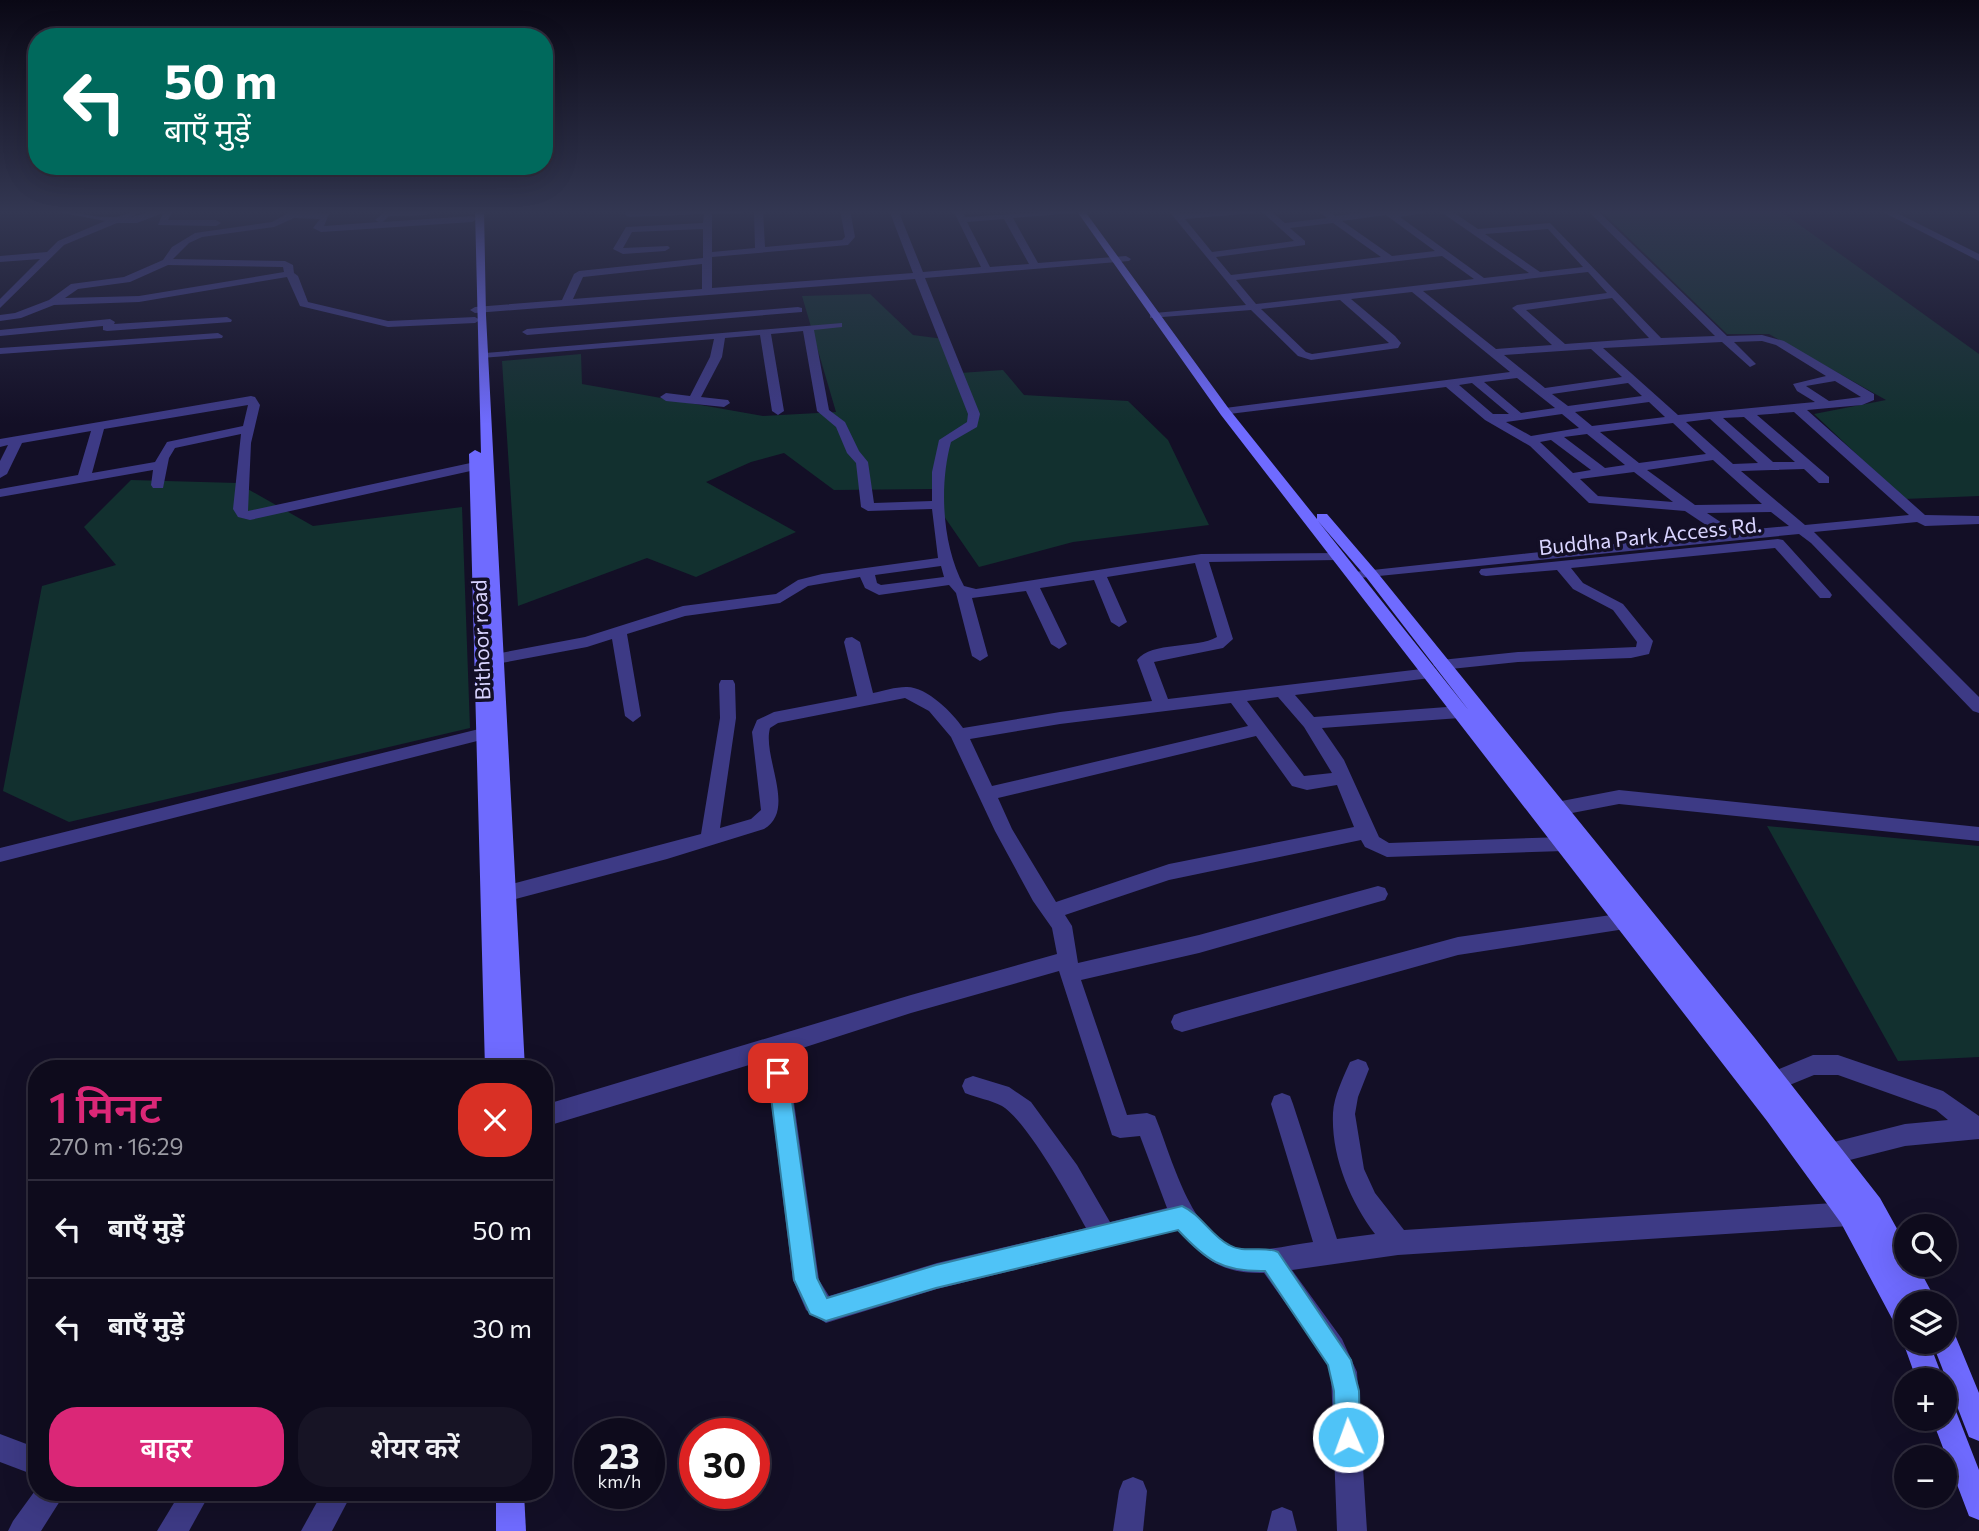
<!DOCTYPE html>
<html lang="hi">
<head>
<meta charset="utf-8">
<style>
  body { margin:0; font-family:Commissioner,"Noto Sans Devanagari",sans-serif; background:#171425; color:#f1f3f6; height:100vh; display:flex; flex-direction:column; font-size:26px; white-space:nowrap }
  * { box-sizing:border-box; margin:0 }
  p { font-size:23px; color:#9b9ba3 }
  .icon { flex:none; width:38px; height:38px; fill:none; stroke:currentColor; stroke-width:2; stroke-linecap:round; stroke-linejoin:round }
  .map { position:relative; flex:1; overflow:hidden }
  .sheet { position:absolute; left:28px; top:1060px; width:525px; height:441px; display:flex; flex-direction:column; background:#0e0b1c; border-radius:28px; box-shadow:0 7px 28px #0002,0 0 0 2px #2e2b3b }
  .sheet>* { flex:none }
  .hud { position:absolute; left:28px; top:28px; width:525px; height:147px; border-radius:28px; box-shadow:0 7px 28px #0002,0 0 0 2px #2e2b3b; background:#00695c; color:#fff; overflow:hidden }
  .buttons { position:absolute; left:1894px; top:1214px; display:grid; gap:14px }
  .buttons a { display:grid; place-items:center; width:63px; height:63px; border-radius:50%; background:#0e0b1c; box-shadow:0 7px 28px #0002,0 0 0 2px #2e2b3b; font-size:35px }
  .speed { position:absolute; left:574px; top:1418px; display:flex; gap:14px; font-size:35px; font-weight:700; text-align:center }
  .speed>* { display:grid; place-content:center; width:91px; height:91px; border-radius:50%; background:#0e0b1c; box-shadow:0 7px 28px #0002,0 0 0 2px #2e2b3b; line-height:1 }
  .speed small { font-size:18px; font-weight:400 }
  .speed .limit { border:10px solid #d22; background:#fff; color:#111 }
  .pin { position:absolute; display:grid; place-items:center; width:60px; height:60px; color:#fff; margin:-30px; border-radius:14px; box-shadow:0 4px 10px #0006 }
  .me { position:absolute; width:77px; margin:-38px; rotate:358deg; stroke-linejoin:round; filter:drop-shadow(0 0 5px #0008) }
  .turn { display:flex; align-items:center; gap:24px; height:147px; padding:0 21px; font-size:32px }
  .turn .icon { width:91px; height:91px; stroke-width:2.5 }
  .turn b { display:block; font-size:49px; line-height:60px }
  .round { display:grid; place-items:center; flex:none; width:74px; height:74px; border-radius:28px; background:#171425 }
  .headline { display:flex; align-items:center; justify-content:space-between; height:119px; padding:0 21px }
  h1 { font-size:42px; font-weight:600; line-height:52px; color:#db2777 }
  .primary-button { display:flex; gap:14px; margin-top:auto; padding:14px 21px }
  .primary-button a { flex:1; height:80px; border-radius:28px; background:#db2777; color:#fff; font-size:28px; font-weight:600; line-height:80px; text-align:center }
  .primary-button a+a { background:#171425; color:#f1f3f6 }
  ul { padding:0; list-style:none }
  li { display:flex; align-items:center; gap:21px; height:98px; padding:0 21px; border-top:2px solid #2e2b3b }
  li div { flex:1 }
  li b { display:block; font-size:26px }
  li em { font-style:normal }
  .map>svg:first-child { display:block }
</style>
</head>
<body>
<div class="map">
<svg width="1979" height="1531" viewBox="0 0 1979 1531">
  <rect width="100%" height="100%" fill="#130f26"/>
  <!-- green -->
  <g fill="#12302f">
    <path d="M1600 210H1779L1979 354V496L1904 499 1814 414 1886 400 1769 334H1727Z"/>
    <path d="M870 294 913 335 944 339 960 373 1003 370 1024 395 1128 401 1168 440 1209 525 1073 542 979 567 939 509 934 489 834 490 784 453 751 462 706 482 796 532 696 577 647 558 518 606 502 361 581 354 582 384 763 416 836 412 802 296Z"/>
    <path d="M131 480 237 483 313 526 462 507 470 728 69 822 3 791 42 586 116 565 84 527Z"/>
    <path d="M1767 826 1979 846V1057L1898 1061Z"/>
  </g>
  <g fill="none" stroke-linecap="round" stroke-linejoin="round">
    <!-- street -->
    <g fill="#3d3a85" fill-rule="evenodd">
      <path d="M47 210C69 210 91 218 113 217 124 217 133 209 145 210L131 217 156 210H174L168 220H216L221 223 216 226 158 225 163 213 137 223H117L64 245 0 308V299L40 259 0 262V256L47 252 58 241 105 221Z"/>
      <path d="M294 210 329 214 324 226 379 222 375 220 386 210H428L431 212 426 215 389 216 383 222 472 216 477 219 472 222 321 232 313 228 320 219 294 218 274 227 202 237 189 243 173 259 285 261 293 265 294 273 298 276 308 302 388 321 475 317 480 320 475 323 388 327 300 306 287 277 139 302 54 305 21 318 0 321V315L15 313 49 300 71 284 124 277 163 260 172 247 195 233 272 222ZM168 265 283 267 284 272 139 296 65 298 78 289 130 282Z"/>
      <path d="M672 210H745L741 213 712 214V252L755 248 754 210H763L765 247 842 240 845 237 840 210H850L855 237 848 245 712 257V288L913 273 889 210H898L923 272 981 267 953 210H961L965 217 1078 210 1074 213 1013 218 1038 263 1126 256 1131 259 1129 261 925 278 980 414 977 427 951 442C939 485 942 546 964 586L976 589 1201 554 1343 553 1345 556 1338 560 1209 562 1233 639 1223 648 1154 662 1168 699 1430 668 1436 669 1438 673 1430 678 1295 695 1314 717 1460 706 1468 712 1460 718 1322 728 1344 760 1379 837 1389 843 1564 837 1571 839 1573 844 1571 849 1564 851 1387 857 1365 847 1361 840 1169 880 1065 915 1072 926 1078 963 1199 935 1378 886 1385 888 1388 894 1385 900 1378 902 1199 953 1081 980 1127 1115 1147 1113 1155 1116C1171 1154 1191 1239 1238 1248 1261 1253 1290 1245 1313 1242L1271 1104 1274 1096 1282 1093 1290 1096 1293 1104 1337 1239 1375 1234C1350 1201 1331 1156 1333 1113 1334 1096 1343 1078 1350 1062L1358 1059 1366 1062 1369 1069 1358 1097 1355 1114 1364 1169 1375 1193 1404 1230 1850 1202 1859 1205 1862 1214 1859 1223 1850 1226 1398 1255 1292 1270 1342 1339 1357 1372 1367 1531H1337L1331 1373 1324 1357 1264 1273C1222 1274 1205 1260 1178 1230L937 1289 826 1323 806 1310 793 1280 766 1060 544 1127V1105L911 995 1057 954 1052 928 1033 901 995 831 951 737 929 711 905 698 778 723 770 728C762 757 797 810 764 829L667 859 504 902 497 900 494 894 497 888 504 886 701 834 720 718 719 684 721 680H733L735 684 736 718 720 828 751 819 761 810 752 732 757 720 774 712 857 696 844 642 846 638 852 637 860 642 873 693C883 691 895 687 906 687 926 686 953 713 963 728L1060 712 1152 701 1137 660C1152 641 1196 649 1217 637L1195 563 1107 577 1127 622 1119 627 1111 622 1094 580 1040 588 1067 644 1059 649 1051 644 1026 591 972 598 988 656 980 661 972 656 956 593 949 585 879 595 865 588 860 577 808 586 780 603 685 616 627 634 641 716 633 722 625 716 612 639 587 647 496 664 490 663 488 659 490 655 585 637 683 606 776 594 798 580 822 574 938 558 932 509 868 511 861 507 856 463 847 453 836 427 817 411 803 331 771 334 784 411 778 415 772 411 760 335 725 338 722 357 701 397 728 400 730 403 724 407 666 401 660 397 666 393 690 396 710 357 714 339 481 358 479 356 485 353 842 323V327L814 330 829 410 845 422 859 451 868 462 874 503 932 501V472L939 440 967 422 968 414 915 279 475 313 470 310 475 307 562 300 574 274 579 271 703 258V229L632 232 623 248 668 246 670 248 665 251 623 254 613 249 626 227 703 223 704 214 629 217 624 214 629 211ZM1004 219 1029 264 990 267 967 222ZM702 264V289L573 299 583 277ZM941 566 944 577 881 585 877 583 875 575ZM1278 697 1304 727 1332 773 1304 776 1247 701ZM1231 703 1248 726 992 786 970 739 1060 724ZM1256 736 1292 786 1307 790 1337 785 1354 827 1169 864 1056 902 1012 829 998 798ZM1059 971 1112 1135 1120 1138 1140 1136 1167 1208 1110 1222 1077 1165 1031 1102 1009 1087 973 1076 965 1079 962 1086 965 1093C977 1098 991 1100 1002 1106 1027 1121 1071 1200 1086 1228L937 1263 829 1296 819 1280 787 1053 911 1013Z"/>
      <path d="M1168 210H1177L1180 214 1269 210 1285 223 1327 218 1317 210H1327L1335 216 1381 210 1394 212 1450 210 1478 229 1550 223 1661 338 1715 336 1587 210H1597L1727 336 1762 335 1784 341 1874 394V400L1862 405 1807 410 1925 515 1979 516V524L1925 526 1917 522 1814 532 1979 697V713L1973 711 1811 543 1799 534 1349 579 1347 576 1354 572 1718 533 1685 511 1589 503 1530 446 1485 420 1446 387 1221 415V409L1225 408 1510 372 1412 292 1351 299 1395 336 1401 343 1398 348 1311 360 1298 356 1251 310 1150 318V314L1154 313 1246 305ZM1260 210 1294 241 1212 252 1185 219 1255 213ZM1440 210 1441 212 1529 273 1484 278 1400 217ZM1386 215 1435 251 1392 256 1342 221ZM1333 223 1381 257 1231 275 1216 257 1305 245V241L1290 228ZM1548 229 1583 267 1540 272 1485 234ZM1442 256 1474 279 1256 304 1236 280ZM1588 272 1607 293 1517 305 1512 308 1552 345 1496 349 1423 291ZM1612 298 1649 338 1565 344 1526 310ZM1340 300 1389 343 1312 354 1306 352 1261 309ZM1762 341 1776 345 1826 376 1793 384 1797 391 1815 402 1678 415 1603 348 1722 342 1750 367 1756 364 1734 342ZM1591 349 1622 377 1545 388 1504 355ZM1517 378 1555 408 1521 413 1484 382ZM1835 381 1861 397 1829 401 1806 386ZM1472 383 1509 414H1493L1459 385ZM1628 383 1642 396 1568 406 1552 394ZM1649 402 1665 417 1592 426 1575 412ZM1794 412 1909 515 1805 525 1741 471 1804 469 1819 483H1829V477L1757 415ZM1562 414 1579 428 1531 436 1506 422ZM1744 417 1795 462H1773L1723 418ZM1710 419 1758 463 1733 464 1686 422ZM1673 423 1706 454 1639 463 1600 432ZM1587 434 1625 465 1605 468 1564 437ZM1551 440 1591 470 1573 473 1540 442ZM1713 460 1762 504 1695 505 1647 470ZM1634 472 1673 502 1598 496 1580 479ZM1771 512 1789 526 1734 531 1707 513Z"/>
      <path d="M1879 210H1891L1979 254V261Z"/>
      <path d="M798 307 802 308V312L527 335 522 332 527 329Z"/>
      <path d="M227 317 232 320 231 322 107 331 103 330V326L0 336V330L110 319 115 322 114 324Z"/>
      <path d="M218 333 223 336 222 338 0 354V348Z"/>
      <path d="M251 396 255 397 260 405 251 443 248 511 475 462 481 466 475 470 250 520 238 517 233 509 241 434 175 448 169 458 163 488H153L151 485 153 470 0 497V489L78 475 91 431 22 443 7 474 0 478V461L8 445 0 447V439ZM248 405 243 426 167 442 155 462 92 473 104 429Z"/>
      <path d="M1778 539 1783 540 1830 592 1832 595 1830 598H1820L1775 548 1571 568 1583 583 1623 604 1653 641 1649 654 1631 658 1518 662 1441 670 1433 665 1441 660 1518 652 1636 647 1637 642 1613 610 1573 589 1557 570 1486 576 1481 575 1479 572 1481 569Z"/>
      <path d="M483 728 492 734 489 738 0 862V848Z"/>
      <path d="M1619 790 1979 827V841L1619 804 1546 818 1540 816 1537 811 1540 806 1546 804Z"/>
      <path d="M1625 913 1632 915 1635 921 1632 927 1625 929 1458 955 1182 1032 1174 1029 1171 1022 1174 1015 1182 1012 1458 937Z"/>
      <path d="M1813 1055H1838L1943 1091 1979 1116V1139L1905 1146 1830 1165 1822 1162 1818 1154 1822 1146 1830 1143 1905 1124 1948 1120 1936 1110 1838 1075H1814L1775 1091 1767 1088 1764 1081 1767 1074Z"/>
      <path d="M0 1434 37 1448V1476L0 1462Z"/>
      <path d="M1133 1477 1143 1481 1147 1491 1143 1531H1113L1119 1491 1123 1481Z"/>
      <path d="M37 1488V1493H65L41 1531H8L13 1521Z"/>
      <path d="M180 1493H210L189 1531H157Z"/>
      <path d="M322 1493H352L332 1531H301Z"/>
      <path d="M1282 1507 1292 1511 1297 1531H1267L1272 1511Z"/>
    </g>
    <!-- secondary -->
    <g fill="#6f6bff" fill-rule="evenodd">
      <path d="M475 210H484L486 315 525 1069H485L469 454 475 450 481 453Z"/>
      <path d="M1076 210H1084L1229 409 1317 519V514H1327L1376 571 1754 1037 1880 1198 1906 1245V1265H1917L1938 1304H1906V1332L1897 1328 1841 1223 1767 1121 1221 415ZM1318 521 1366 577 1470 712Z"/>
      <path d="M1944 1326 1953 1330 1979 1393V1441L1969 1437 1932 1342H1944Z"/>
      <path d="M1906 1335V1342H1929L1944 1381H1917L1903 1342Z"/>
      <path d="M1944 1402 1954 1406 1979 1470V1520L1969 1516 1932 1419H1944Z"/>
      <path d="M496 1493H524L526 1531H496Z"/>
    </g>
  </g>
  <!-- sky -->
  <linearGradient id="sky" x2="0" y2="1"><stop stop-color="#0a0815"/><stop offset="0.5" stop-color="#333752"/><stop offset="1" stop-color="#333752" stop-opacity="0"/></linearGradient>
  <rect width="1979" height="424" fill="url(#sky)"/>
  <!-- route -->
  <path fill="#4fc3f7" stroke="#337fa1" stroke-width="2" d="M778 1064 785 1067 788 1073 817 1278 827 1298 936 1265 1182 1206C1201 1214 1211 1236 1229 1245 1244 1254 1263 1245 1278 1252L1351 1360 1359 1391 1360 1437 1357 1446 1348 1450 1339 1446 1335 1437 1334 1391 1328 1365 1265 1271C1222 1272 1206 1260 1178 1230L936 1288 826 1321 810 1314 794 1280 768 1073 771 1067Z"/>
  <g text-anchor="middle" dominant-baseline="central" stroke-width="7" stroke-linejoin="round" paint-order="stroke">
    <!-- street labels -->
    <g font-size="21" fill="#d9d4ff" stroke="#130f26">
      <text transform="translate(1650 535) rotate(-6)">Buddha Park Access Rd.</text>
      <text transform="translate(480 640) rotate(-92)">Bithoor road</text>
    </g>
  </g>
</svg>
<div class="buttons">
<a><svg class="icon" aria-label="search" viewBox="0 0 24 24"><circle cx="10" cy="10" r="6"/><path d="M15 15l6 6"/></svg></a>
<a><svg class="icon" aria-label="layers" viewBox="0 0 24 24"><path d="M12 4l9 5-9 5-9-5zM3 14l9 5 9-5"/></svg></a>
<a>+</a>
<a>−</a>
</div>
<div class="speed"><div>23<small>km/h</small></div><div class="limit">30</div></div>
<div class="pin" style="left:778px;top:1073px;background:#d93025"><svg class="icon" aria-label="arrive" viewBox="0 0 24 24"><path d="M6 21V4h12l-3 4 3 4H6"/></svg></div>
<svg class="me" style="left:1348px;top:1437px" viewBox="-20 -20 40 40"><circle r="17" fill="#4fc3f7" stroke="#fff" stroke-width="3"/><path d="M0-11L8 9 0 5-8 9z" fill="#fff"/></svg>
<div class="hud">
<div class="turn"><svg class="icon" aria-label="left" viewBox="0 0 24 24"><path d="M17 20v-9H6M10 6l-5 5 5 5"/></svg><div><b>50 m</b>बाएँ मुड़ें</div></div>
</div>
<section class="sheet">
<div class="headline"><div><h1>1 मिनट</h1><p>270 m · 16:29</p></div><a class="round" style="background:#d93025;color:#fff"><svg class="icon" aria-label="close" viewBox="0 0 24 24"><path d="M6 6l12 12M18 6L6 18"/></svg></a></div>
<ul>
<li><svg class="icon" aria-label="left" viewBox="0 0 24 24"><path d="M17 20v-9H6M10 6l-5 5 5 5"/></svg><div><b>बाएँ मुड़ें</b></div><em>50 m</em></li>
<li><svg class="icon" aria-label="left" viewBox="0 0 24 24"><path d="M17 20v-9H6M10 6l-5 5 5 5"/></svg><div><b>बाएँ मुड़ें</b></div><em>30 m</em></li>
</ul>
<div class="primary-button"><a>बाहर</a><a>शेयर करें</a></div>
</section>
</div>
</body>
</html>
